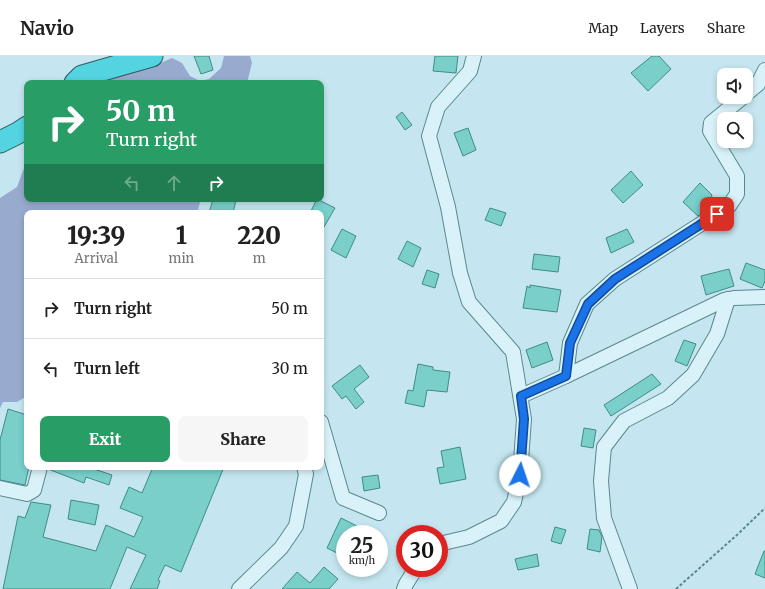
<!DOCTYPE html>
<html lang="en">
<head>
<meta charset="utf-8">
<style>
  body { margin:0; font-family:Merriweather,serif; background:#f6f6f6; color:#222; height:100vh; display:flex; flex-direction:column; font-size:15px; white-space:nowrap }
  * { box-sizing:border-box; margin:0 }
  p { font-size:13px; color:#767676 }
  .icon { flex:none; width:22px; height:22px; fill:none; stroke:currentColor; stroke-width:2; stroke-linecap:round; stroke-linejoin:round }
  .map { position:relative; flex:1; overflow:hidden }
  .drawer { position:absolute; left:24px; top:154px; width:300px; height:260px; display:flex; flex-direction:column; background:#fff; border-radius:8px; box-shadow:0 2px 6px #0003 }
  .drawer>* { flex:none }
  .top-card { position:absolute; left:24px; top:24px; width:300px; height:122px; border-radius:8px; box-shadow:0 2px 6px #0003; background:#289d66; color:#fff; overflow:hidden }
  .controls { position:absolute; left:717px; top:12px; display:grid; gap:8px }
  .controls a { display:grid; place-items:center; width:36px; height:36px; border-radius:8px; background:#fff; box-shadow:0 2px 6px #0003; font-size:20px }
  .speed { position:absolute; left:336px; top:469px; display:flex; gap:8px; font-size:20px; font-weight:700; text-align:center }
  .speed>* { display:grid; place-content:center; width:52px; height:52px; border-radius:50%; background:#fff; box-shadow:0 2px 6px #0003; line-height:1 }
  .speed small { font-size:10px; font-weight:400 }
  .speed .limit { border:6px solid #d22; background:#fff; color:#111 }
  .pin { position:absolute; display:grid; place-items:center; width:34px; height:34px; color:#fff; margin:-17px; border-radius:8px; box-shadow:0 2px 6px #0006 }
  .me { position:absolute; width:44px; margin:-22px; rotate:4deg; stroke-linejoin:round; filter:drop-shadow(0 0 3px #0008) }
  .turn { display:flex; align-items:center; gap:14px; height:84px; padding:0 16px; font-size:18px }
  .turn .icon { width:52px; height:52px; stroke-width:2.5 }
  .turn b { display:block; font-size:28px; line-height:34px }
  .lanes { display:flex; align-items:center; height:38px; padding:0 16px; background:#0003; justify-content:center; gap:20px; direction:ltr }
  .lanes .off { opacity:.35 }
  .eta { display:flex; justify-content:space-evenly; align-items:center; height:68px; text-align:center }
  .eta b { font-size:24px; font-weight:800; line-height:28px }
  .primary-button { display:flex; gap:8px; margin-top:auto; padding:8px 16px }
  .primary-button a { flex:1; height:46px; border-radius:8px; background:#289d66; color:#fff; font-size:16px; font-weight:800; line-height:46px; text-align:center }
  .primary-button a+a { background:#f6f6f6; color:#222 }
  ul { padding:0; list-style:none }
  li { display:flex; align-items:center; gap:12px; height:60px; padding:0 16px; border-top:1px solid #e0e0e0 }
  li div { flex:1 }
  li b { display:block; font-size:15px }
  li em { font-style:normal }
  header { display:flex; align-items:center; gap:24px; box-sizing:border-box; height:56px; padding:0 20px; background:#fff; border-bottom:1px solid #e0e0e0 }
  header strong { font-size:19px }
  nav { display:flex; gap:22px; margin-inline-start:auto; font-size:14px }
  .map>svg:first-child { display:block }
</style>
</head>
<body>
<header>
<strong>Navio</strong>
<nav><a>Map</a><a>Layers</a><a>Share</a></nav>
</header>
<div class="map">
<svg width="765" height="533" viewBox="0 0 765 533">
  <rect width="100%" height="100%" fill="#c5e6f0"/>
  <!-- green -->
  <g fill="#98abcf">
    <path d="M224 0H250L252 7 247 27H99L106 23 147 13 172 2 182 7 190 20 200 25 209 23 221 12Z"/>
    <path d="M27 104V143H201L197 157H27V340L17 346H3L0 352V142L17 131Z"/>
  </g>
  <!-- building -->
  <g fill="#7acfcb" stroke="#3f8c86">
    <path d="M194 0H209L213 14 201 18Z"/>
    <path d="M435 0H458L456 17 433 15Z"/>
    <path d="M652 0H659L671 13 648 35 631 17Z"/>
    <path d="M402 56 412 69 405 74 396 61Z"/>
    <path d="M468 72 476 94 463 100 454 77Z"/>
    <path d="M631 115 643 129 623 147 611 134Z"/>
    <path d="M700 127 712 139 710 147 706 155 698 160 683 146Z"/>
    <path d="M213 143H231L236 144 233 157H209Z"/>
    <path d="M317 143 335 152 321 176V157H310Z"/>
    <path d="M490 152 506 157 501 170 485 164Z"/>
    <path d="M342 173 356 180 346 202 331 194Z"/>
    <path d="M627 173 634 186 611 197 606 182Z"/>
    <path d="M407 185 421 192 413 211 398 203Z"/>
    <path d="M534 198 560 201 558 216 532 213Z"/>
    <path d="M746 207 765 214V225L762 232 740 223Z"/>
    <path d="M729 213 734 230 706 239 701 220Z"/>
    <path d="M427 214 439 218 435 232 422 228Z"/>
    <path d="M530 229 561 234 557 256 523 252 527 230 530 232Z"/>
    <path d="M684 284 696 288 687 310 675 305Z"/>
    <path d="M547 286 553 304 532 312 526 294Z"/>
    <path d="M418 308 433 311V314L450 316 447 336 427 334 424 351 405 347 408 334 413 335Z"/>
    <path d="M360 309 369 321 354 333 364 346 356 353 346 340 342 343 332 330Z"/>
    <path d="M652 318 661 328 611 360 604 349Z"/>
    <path d="M8 353 27 359V411H29L25 429 0 424V384Z"/>
    <path d="M584 372 596 374 593 392 581 390Z"/>
    <path d="M460 391 466 423 440 428 437 412 444 411 441 395Z"/>
    <path d="M48 411H88L112 419 109 429 86 421 84 427 48 413Z"/>
    <path d="M153 411H224L181 516 165 509 158 524 160 525 157 533H130L146 499 127 491 110 533H3L18 460 25 462 31 446 51 449 43 481 96 495 106 469 134 481 143 461 120 452 129 431 142 437Z"/>
    <path d="M378 419 380 432 364 435 362 421Z"/>
    <path d="M71 444 99 449 95 469 68 463Z"/>
    <path d="M341 462 359 471 356 478H345V501L327 492Z"/>
    <path d="M555 471 566 474 561 488 551 485Z"/>
    <path d="M590 473 599 474 602 481 600 496 587 493Z"/>
    <path d="M764 495H765V522L755 518Z"/>
    <path d="M537 498 539 510 518 514 515 503Z"/>
    <path d="M324 511 338 523 329 533H282L297 516 310 527Z"/>
  </g>
  <g fill="none" stroke-linecap="round" stroke-linejoin="round">
    <defs>
      <g id="minor">
        <path d="M746 38 758 28 765 14"/>
        <path d="M566 320 570 287 587 248 615 223 729 150 737 138V120L710 75 711 67 743 41"/>
        <path d="M521 340 566 320 724 244 734 242 765 241"/>
        <path d="M321 366 343 442 379 457"/>
        <path d="M0 432 27 438 34 434 40 411"/>
        <path d="M439 488 469 481 501 465 514 446 520 419 524 363 513 296 469 246 460 217 448 151 429 80 438 51 470 15 474 0"/>
        <path d="M239 533 281 492 296 470 306 418 304 411"/>
        <path d="M404 533 406 528 416 512"/>
        <path d="M630 533 604 462 601 425 604 391 624 365 668 342 693 319 717 278 728 243"/>
      </g>
      <g id="highway">
        <path d="M75 27 82 20 152 0"/>
        <path d="M0 86 18 77 27 71"/>
      </g>
    </defs>
    <!-- minor casing -->
    <use href="#minor" stroke="#5a888c" stroke-width="16"/>
    <!-- highway casing -->
    <use href="#highway" stroke="#2e5959" stroke-width="23"/>
    <!-- path -->
    <path stroke="#5a888c" stroke-width="2" stroke-dasharray="3 2" stroke-linecap="butt" d="M676 533 738 478 765 452"/>
    <!-- minor -->
    <use href="#minor" stroke="#d9f2fa" stroke-width="14"/>
    <!-- highway -->
    <use href="#highway" stroke="#54d4e1" stroke-width="21"/>
  </g>
  <g fill="none" stroke-linecap="round" stroke-linejoin="round">
    <defs>
      <path id="route" d="M520 419 524 363 521 340 566 320 570 287 588 248 615 223 717 158"/>
    </defs>
    <!-- route casing -->
    <use href="#route" stroke="#114b97" stroke-width="10"/>
    <!-- route -->
    <use href="#route" stroke="#1a73e8" stroke-width="7"/>
  </g>
</svg>
<div class="controls">
<a><svg class="icon" aria-label="sound" viewBox="0 0 24 24"><path d="M4 9h4l5-4v14l-5-4H4zM17 9q2 3 0 6"/></svg></a>
<a><svg class="icon" aria-label="search" viewBox="0 0 24 24"><circle cx="10" cy="10" r="6"/><path d="M15 15l6 6"/></svg></a>
</div>
<div class="speed"><div>25<small>km/h</small></div><div class="limit">30</div></div>
<div class="pin" style="left:717px;top:158px;background:#d93025"><svg class="icon" aria-label="arrive" viewBox="0 0 24 24"><path d="M6 21V4h12l-3 4 3 4H6"/></svg></div>
<svg class="me" style="left:520px;top:419px" viewBox="-20 -20 40 40"><circle r="19" fill="#fff"/><path d="M0-13L10 11 0 6-10 11z" fill="#1a73e8"/></svg>
<div class="top-card">
<div class="turn"><svg class="icon" aria-label="right" viewBox="0 0 24 24"><path d="M7 20v-9h11M14 6l5 5-5 5"/></svg><div><b>50 m</b>Turn right</div></div>
<div class="lanes"><svg class="icon off" aria-label="left" viewBox="0 0 24 24"><path d="M17 20v-9H6M10 6l-5 5 5 5"/></svg><svg class="icon off" aria-label="ahead" viewBox="0 0 24 24"><path d="M12 20V5M6 11l6-6 6 6"/></svg><svg class="icon" aria-label="right" viewBox="0 0 24 24"><path d="M7 20v-9h11M14 6l5 5-5 5"/></svg></div>
</div>
<section class="drawer">
<div class="eta">
<div><b>19:39</b><p>Arrival</p></div>
<div><b>1</b><p>min</p></div>
<div><b>220</b><p>m</p></div>
</div>
<ul>
<li><svg class="icon" aria-label="right" viewBox="0 0 24 24"><path d="M7 20v-9h11M14 6l5 5-5 5"/></svg><div><b>Turn right</b></div><em>50 m</em></li>
<li><svg class="icon" aria-label="left" viewBox="0 0 24 24"><path d="M17 20v-9H6M10 6l-5 5 5 5"/></svg><div><b>Turn left</b></div><em>30 m</em></li>
</ul>
<div class="primary-button"><a>Exit</a><a>Share</a></div>
</section>
</div>
</body>
</html>
